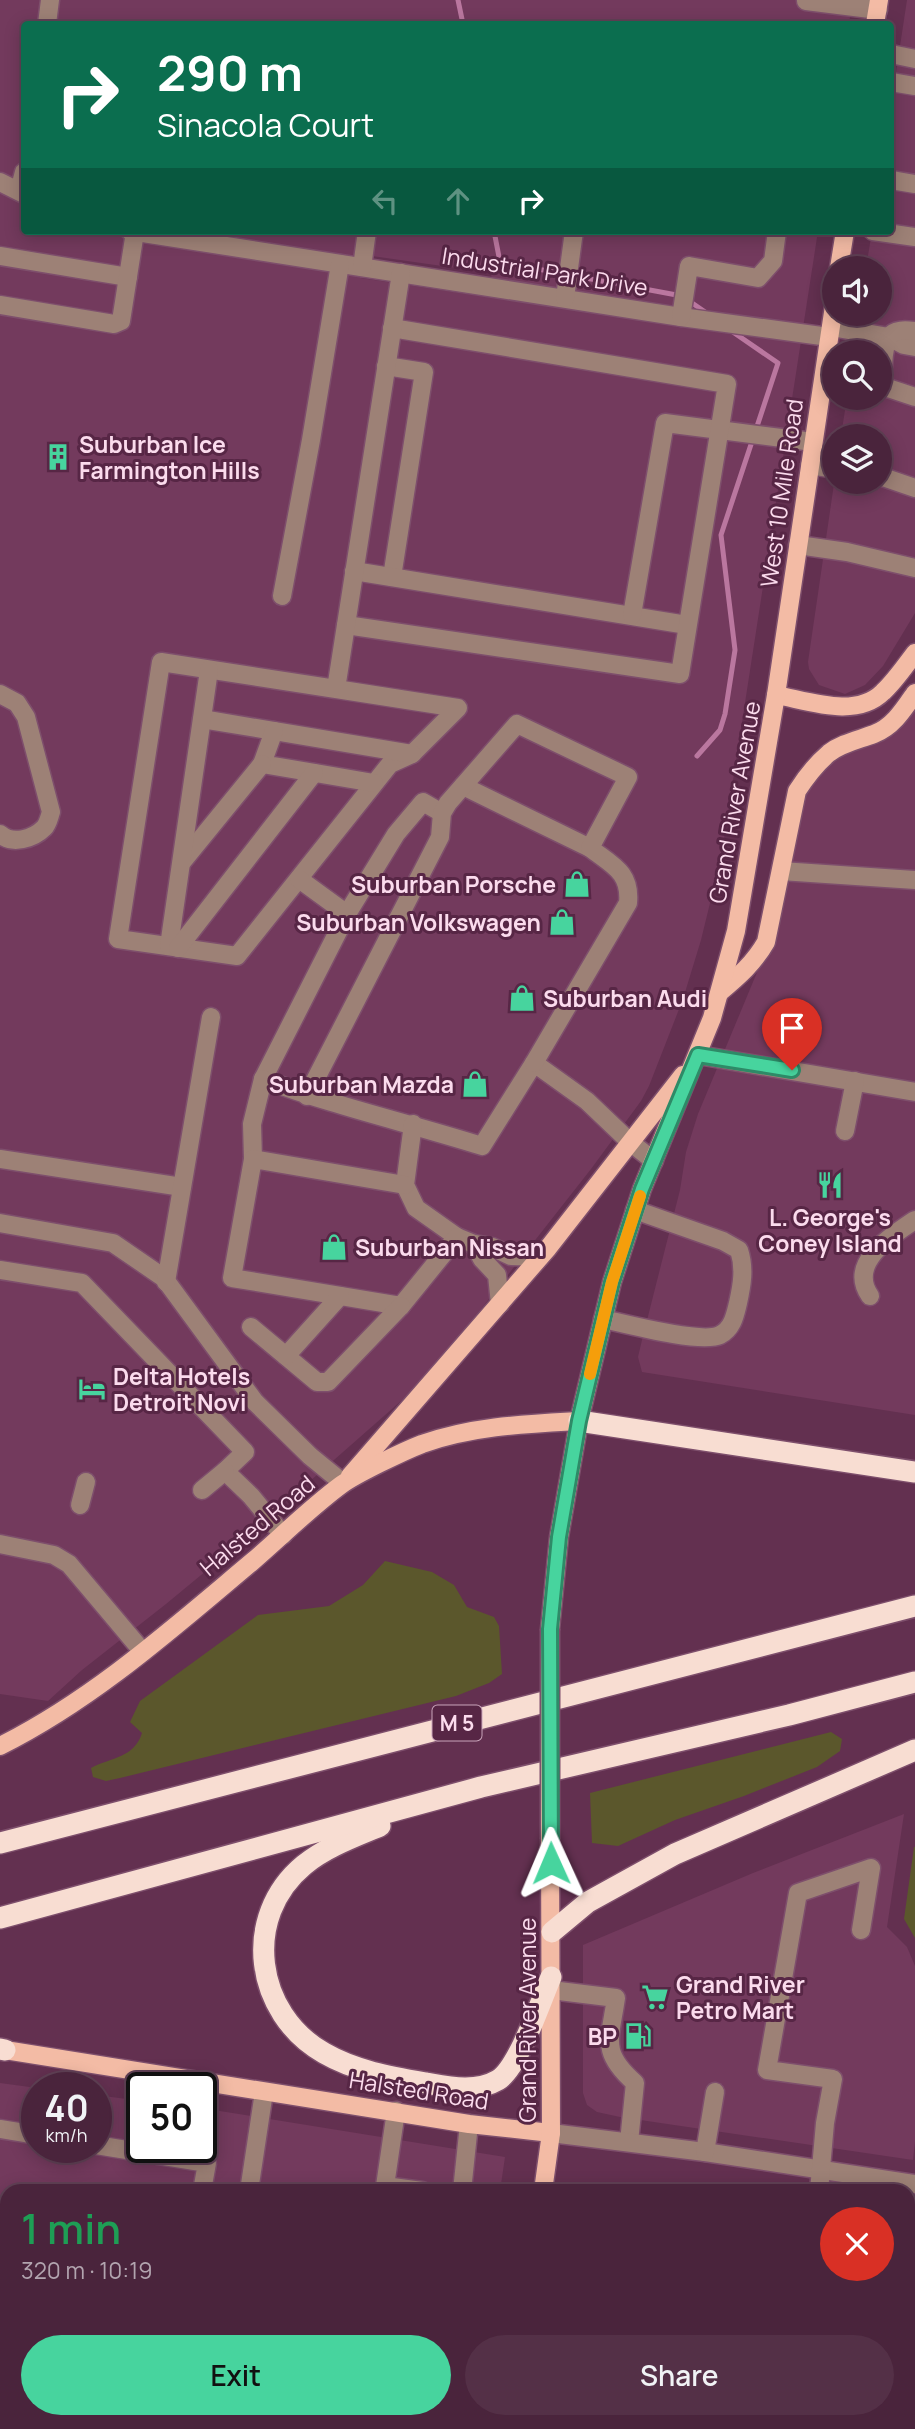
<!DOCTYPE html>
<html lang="en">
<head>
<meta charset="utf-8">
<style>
  body { margin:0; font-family:Manrope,sans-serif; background:#543047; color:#f1f3f6; height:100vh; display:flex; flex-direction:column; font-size:26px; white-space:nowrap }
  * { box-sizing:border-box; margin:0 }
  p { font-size:23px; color:#b2a4af }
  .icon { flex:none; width:38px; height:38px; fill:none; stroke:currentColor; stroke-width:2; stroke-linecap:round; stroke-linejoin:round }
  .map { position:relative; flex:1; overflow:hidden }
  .panel { position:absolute; left:0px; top:2184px; width:915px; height:245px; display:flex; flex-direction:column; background:#4a243c; border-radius:21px 21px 0 0; box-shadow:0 4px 18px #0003,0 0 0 2px #614156 }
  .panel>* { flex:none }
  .hud { position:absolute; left:21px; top:21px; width:873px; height:214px; border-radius:7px; box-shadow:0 4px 18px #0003,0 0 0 2px #614156; background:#0b6e4f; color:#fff; overflow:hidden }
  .tools { position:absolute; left:822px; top:256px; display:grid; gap:14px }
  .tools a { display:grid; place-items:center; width:70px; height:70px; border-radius:50%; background:#4a243c; box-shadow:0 4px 18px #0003,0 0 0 2px #614156; font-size:35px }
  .speed { position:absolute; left:21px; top:2072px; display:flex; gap:14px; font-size:35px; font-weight:700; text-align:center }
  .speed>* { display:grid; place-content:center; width:91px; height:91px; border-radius:50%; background:#4a243c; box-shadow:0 4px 18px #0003,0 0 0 2px #614156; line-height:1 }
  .speed small { font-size:18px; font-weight:400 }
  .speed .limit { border:4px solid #111; border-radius:10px; background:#fff; color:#111 }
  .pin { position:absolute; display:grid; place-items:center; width:60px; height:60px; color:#fff; margin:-72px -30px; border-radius:50% 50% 50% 0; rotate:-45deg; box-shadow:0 0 7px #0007 }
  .pin .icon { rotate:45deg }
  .me { position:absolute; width:77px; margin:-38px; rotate:359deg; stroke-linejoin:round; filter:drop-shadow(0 0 5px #0008) }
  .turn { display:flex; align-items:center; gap:24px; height:147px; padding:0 21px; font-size:32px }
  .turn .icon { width:91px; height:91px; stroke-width:2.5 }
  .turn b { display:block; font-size:49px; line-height:60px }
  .lanes { display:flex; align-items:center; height:66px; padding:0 21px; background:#0003; justify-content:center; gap:35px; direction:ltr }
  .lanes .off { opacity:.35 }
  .round { display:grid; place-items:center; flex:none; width:74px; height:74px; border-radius:37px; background:#543047 }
  .overview { display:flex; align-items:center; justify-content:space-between; height:119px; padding:0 21px }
  h1 { font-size:42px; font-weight:600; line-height:52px; color:#1e9e55 }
  .primary-button { display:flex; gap:14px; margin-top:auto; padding:14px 21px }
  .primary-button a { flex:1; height:80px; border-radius:42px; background:#47d49e; color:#111; font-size:28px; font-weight:600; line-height:80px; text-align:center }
  .primary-button a+a { background:#543047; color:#f1f3f6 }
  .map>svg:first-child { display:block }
</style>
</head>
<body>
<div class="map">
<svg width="915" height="2429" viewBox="0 0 915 2429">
  <rect width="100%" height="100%" fill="#633050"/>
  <!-- built -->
  <g fill="#733a5d" fill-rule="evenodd">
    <path d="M0 0H852L849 24H24V231H818L721 858 701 940 683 999 649 1086 641 1101 591 1169 474 1318 409 1394 235 1547 166 1604 82 1670 48 1701 0 1694ZM365 255 491 273 494 298 361 278Z"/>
    <path d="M907 0H915V613L883 666 865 685 845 694 819 685 809 669 808 662 835 477V481H880V436H841L847 397H880V352H854L859 313H880V268H866L872 231H891V105Z"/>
    <path d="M915 705V1415L642 1372 638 1357 642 1340 680 1190 686 1152 698 1114 768 946 802 801 817 771 843 754 880 740Z"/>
    <path d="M904 1814 887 1927 907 1947 915 1966V2142L913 2160 620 2117 597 2112 587 2105 583 2093V1945L753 1873Z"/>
    <path d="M0 2083 37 2088V2147H96V2095L142 2101V2147H201V2108L505 2157 500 2191H7V2422H466L465 2429H0Z"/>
  </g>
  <!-- green -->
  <g fill="#5b572c">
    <path d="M385 1561 432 1572 454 1585 467 1607 494 1617 499 1626 502 1674 489 1683 456 1696 120 1778 106 1781 93 1777 91 1768C112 1757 134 1758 142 1733L130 1722 140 1701 258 1615 329 1606 363 1585Z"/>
    <path d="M831 1732 842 1739 840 1751 817 1767 744 1796 675 1820 618 1846 592 1843 590 1793Z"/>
    <path d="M914 1847H915V1938L904 1919Z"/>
  </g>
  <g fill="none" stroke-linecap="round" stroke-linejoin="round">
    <!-- stream -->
    <g stroke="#ba779f" stroke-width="5">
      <path d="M458 0 463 24"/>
      <path d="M494 231 500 262 682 296 708 314"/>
      <path d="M697 756 720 730 725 714 735 650 721 535 778 363 730 330"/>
    </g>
    <defs>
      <g id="minor">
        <path d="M806 1 878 10"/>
        <path d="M47 24 50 0"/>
        <path d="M891 54 915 59"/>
        <path d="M891 82 915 86"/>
        <path d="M891 180 915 184"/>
        <path d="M0 182 24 194"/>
        <path d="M19 191 24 172"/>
        <path d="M130 231 681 317 829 337"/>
        <path d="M873 231 915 237"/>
        <path d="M0 256 128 277"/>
        <path d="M362 267 367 231"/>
        <path d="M565 298 574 231"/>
        <path d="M0 305 114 324 121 321 135 232"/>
        <path d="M681 317 689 266 758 278 773 261 777 231"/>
        <path d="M831 327 889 337 904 345 915 347"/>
        <path d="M915 331C906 330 894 329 889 337 883 348 881 376 885 387L915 397"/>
        <path d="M386 366 424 372 392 577"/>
        <path d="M810 465 835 469"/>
        <path d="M880 476 915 488"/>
        <path d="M798 545 847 552 915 568"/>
        <path d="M354 571 687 625"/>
        <path d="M282 596 311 440 340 264"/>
        <path d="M632 615 665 423 813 442"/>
        <path d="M346 625 680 674 727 384 392 328"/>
        <path d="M336 689 161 662 118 939 237 956 390 764 412 754 458 708 336 689 401 273"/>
        <path d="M0 694 17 703 26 717 51 812C49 818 48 824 44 828 33 839 12 845 0 834"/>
        <path d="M202 719 412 754"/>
        <path d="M274 731 262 764 374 783"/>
        <path d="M463 786 590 848"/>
        <path d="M182 862 262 764"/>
        <path d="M781 871 915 880"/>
        <path d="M299 879 347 914 263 1079C334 1106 409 1123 482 1146L534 1063 587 1101 630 1142 654 1161"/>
        <path d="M347 914 396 834 423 802 442 813"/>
        <path d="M169 946 209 670"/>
        <path d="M178 948 314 773"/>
        <path d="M698 1055 915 1092"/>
        <path d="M307 1096 440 837 442 813 448 803 517 724 628 777 590 848C612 865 631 872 628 903L534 1063"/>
        <path d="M413 1124 405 1185 416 1208 457 1237 474 1244 492 1247 511 1256 540 1257"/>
        <path d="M845 1131 855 1081"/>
        <path d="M0 1159 182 1187"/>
        <path d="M253 1159 252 1124 263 1079"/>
        <path d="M405 1185 253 1159 232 1278 401 1306 457 1237"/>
        <path d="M0 1223 113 1243 164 1278 255 1402 310 1456 343 1483"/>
        <path d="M474 1244 482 1259 497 1275 500 1304"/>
        <path d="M0 1270 82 1283 245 1452 225 1471 251 1496 283 1535"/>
        <path d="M166 1282 211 1017"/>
        <path d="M870 1296C847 1263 891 1236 915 1220"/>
        <path d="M603 1319C626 1324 701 1344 720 1335 733 1328 735 1315 738 1303 742 1285 745 1268 739 1250L723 1241 635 1210"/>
        <path d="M251 1327 317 1382H328L401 1306"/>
        <path d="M286 1356 340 1296"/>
        <path d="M202 1490 225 1471"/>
        <path d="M80 1505 86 1482"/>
        <path d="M0 1544 54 1555 69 1564 143 1652"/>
        <path d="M551 1990 616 1998C610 2040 600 2052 635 2083L629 2142"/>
        <path d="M396 2111 385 2186 422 2191"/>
        <path d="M0 2129 37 2135"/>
        <path d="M551 2133 705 2152 915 2184"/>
        <path d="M96 2145 207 2163 202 2191"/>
        <path d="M705 2152 715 2092"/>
        <path d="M249 2191 264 2092"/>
        <path d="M462 2191 469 2124"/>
        <path d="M819 2191 825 2123 833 2079 767 2070 798 1893 871 1868 861 1930"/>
        <path d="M0 2234 7 2235"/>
        <path d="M908 2246 915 2247"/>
        <path d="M868 2422 869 2429"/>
        <path d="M67 2429 68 2422"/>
        <path d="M173 2429 174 2422"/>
        <path d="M582 2429 583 2422"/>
        <path d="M632 2429 633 2422"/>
      </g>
      <g id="major">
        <path d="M875 24 879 0"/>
        <path d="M839 268 845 231"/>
        <path d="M776 695C809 701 856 719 883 692 895 681 905 666 915 653"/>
        <path d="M720 992C739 976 754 963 766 942L797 791C806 777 816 764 829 753 842 743 858 740 874 734 893 727 904 709 915 693"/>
        <path d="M350 1476 548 1248 683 1075"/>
        <path d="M550 1629 559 1537 579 1421 612 1282 642 1189 712 1018 736 931 776 695 835 299"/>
        <path d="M0 1746C94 1699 173 1628 253 1561 282 1536 310 1508 341 1485 356 1474 404 1451 422 1444 473 1426 526 1424 579 1421"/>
        <path d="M5 2050 469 2124 551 2133"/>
        <path d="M543 2191 551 2133 550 1839"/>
        <path d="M508 2429 509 2422"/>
      </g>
      <g id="highway">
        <path d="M579 1421 915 1472"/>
        <path d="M380 1826C354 1837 326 1847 304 1865 241 1917 255 2014 324 2053 355 2071 391 2077 426 2083 449 2087 476 2093 498 2080 519 2067 541 2000 551 1977"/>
        <path d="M0 1843 915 1606"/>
        <path d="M0 1918 481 1787 789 1715 915 1682"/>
        <path d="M552 1932 588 1902 675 1854 915 1750"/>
        <path d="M0 2049 5 2050"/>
      </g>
    </defs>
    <!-- minor casing -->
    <use href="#minor" stroke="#7e4f6c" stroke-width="21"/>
    <!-- major casing -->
    <use href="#major" stroke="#7e4f6c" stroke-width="21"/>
    <!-- highway casing -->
    <use href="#highway" stroke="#7e4f6c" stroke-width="24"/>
    <!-- minor -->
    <use href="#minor" stroke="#9d8176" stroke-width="18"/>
    <!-- major -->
    <use href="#major" stroke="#f3bba5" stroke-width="18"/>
    <!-- highway -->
    <use href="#highway" stroke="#f8ddd2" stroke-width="21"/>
    <defs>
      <path id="major-bridge" d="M550 1629V1839"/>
    </defs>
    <!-- major-bridge casing -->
    <use href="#major-bridge" stroke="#7e4f6c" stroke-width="21" stroke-linecap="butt"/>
    <!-- major-bridge -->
    <use href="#major-bridge" stroke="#f3bba5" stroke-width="18"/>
  </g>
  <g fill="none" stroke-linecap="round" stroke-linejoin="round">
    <defs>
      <path id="route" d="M551 1863 550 1629 559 1537 579 1421 612 1282 642 1189 698 1055 792 1070"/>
    </defs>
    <!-- route casing -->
    <use href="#route" stroke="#2e8a67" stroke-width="18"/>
    <!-- route -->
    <use href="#route" stroke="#47d49e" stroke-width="12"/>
    <!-- slow -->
    <path stroke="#f59e0b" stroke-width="12" d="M590 1374 612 1282 640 1196"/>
  </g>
  <!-- icons -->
  <defs>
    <symbol id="building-bare" viewBox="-9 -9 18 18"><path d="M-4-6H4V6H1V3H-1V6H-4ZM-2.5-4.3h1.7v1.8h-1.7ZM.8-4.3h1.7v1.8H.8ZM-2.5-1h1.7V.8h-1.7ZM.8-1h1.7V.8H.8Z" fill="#47d49e" stroke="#572645" stroke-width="2.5" paint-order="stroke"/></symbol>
    <symbol id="shop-bare" viewBox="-9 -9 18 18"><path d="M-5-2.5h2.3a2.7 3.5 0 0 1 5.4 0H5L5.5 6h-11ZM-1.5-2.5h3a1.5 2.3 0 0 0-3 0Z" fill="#47d49e" stroke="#572645" stroke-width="2.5" paint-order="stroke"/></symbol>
    <symbol id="restaurant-bare" viewBox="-9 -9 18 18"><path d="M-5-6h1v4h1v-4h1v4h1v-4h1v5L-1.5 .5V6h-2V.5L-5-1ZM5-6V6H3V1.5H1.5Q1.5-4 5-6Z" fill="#47d49e" stroke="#572645" stroke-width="2.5" paint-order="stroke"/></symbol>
    <symbol id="hotel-bare" viewBox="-9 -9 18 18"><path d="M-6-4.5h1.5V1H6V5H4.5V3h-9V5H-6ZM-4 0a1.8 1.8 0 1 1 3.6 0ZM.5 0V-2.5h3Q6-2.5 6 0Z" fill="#47d49e" stroke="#572645" stroke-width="2.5" paint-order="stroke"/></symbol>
    <symbol id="supermarket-bare" viewBox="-9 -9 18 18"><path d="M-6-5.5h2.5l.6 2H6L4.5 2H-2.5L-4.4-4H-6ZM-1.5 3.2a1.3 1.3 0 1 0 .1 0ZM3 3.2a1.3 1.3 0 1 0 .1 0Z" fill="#47d49e" stroke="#572645" stroke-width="2.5" paint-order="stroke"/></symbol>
    <symbol id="fuel-bare" viewBox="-9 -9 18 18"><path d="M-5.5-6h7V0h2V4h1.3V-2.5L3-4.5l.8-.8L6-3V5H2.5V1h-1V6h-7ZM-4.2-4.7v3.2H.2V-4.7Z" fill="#47d49e" stroke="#572645" stroke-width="2.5" paint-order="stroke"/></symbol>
  </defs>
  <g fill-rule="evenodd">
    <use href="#building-bare" x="39" y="438" width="38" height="38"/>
    <use href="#shop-bare" x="558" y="865" width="38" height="38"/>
    <use href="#shop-bare" x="543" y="903" width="38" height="38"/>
    <use href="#shop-bare" x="503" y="979" width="38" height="38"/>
    <use href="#shop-bare" x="456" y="1065" width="38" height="38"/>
    <use href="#restaurant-bare" x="811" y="1166" width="38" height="38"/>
    <use href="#shop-bare" x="315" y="1228" width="38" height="38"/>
    <use href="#hotel-bare" x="73" y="1370" width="38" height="38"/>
    <use href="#supermarket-bare" x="636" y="1978" width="38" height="38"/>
    <use href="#fuel-bare" x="619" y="2017" width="38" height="38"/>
  </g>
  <g text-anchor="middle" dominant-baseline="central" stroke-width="6" stroke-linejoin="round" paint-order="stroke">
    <!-- shield labels -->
    <rect fill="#572645" stroke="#caa5bb" stroke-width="2" x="432.5" y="1705.5" width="49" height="35" rx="5"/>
    <g font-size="21" font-weight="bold" fill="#fbdbed">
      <text x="457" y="1723">M 5</text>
    </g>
    <!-- street labels -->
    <g font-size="23" fill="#fbdbed" stroke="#572645">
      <text transform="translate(545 271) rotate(9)">Industrial Park Drive</text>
      <text transform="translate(781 493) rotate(-82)">West 10 Mile Road</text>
      <text transform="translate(734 802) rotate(-80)">Grand River Avenue</text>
      <text transform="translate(257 1525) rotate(-40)">Halsted Road</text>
      <text transform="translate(527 2020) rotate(-90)">Grand River Avenue</text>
      <text transform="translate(419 2090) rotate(9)">Halsted Road</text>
    </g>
    <!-- poi labels -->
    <g font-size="23" font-weight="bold" fill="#fbdbed" stroke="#572645" text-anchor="start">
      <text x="79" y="444">Suburban Ice<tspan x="79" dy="26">Farmington Hills</tspan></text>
      <text x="556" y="884" text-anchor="end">Suburban Porsche</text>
      <text x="541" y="922" text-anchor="end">Suburban Volkswagen</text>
      <text x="543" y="998">Suburban Audi</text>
      <text x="454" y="1084" text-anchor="end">Suburban Mazda</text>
      <text x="830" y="1217" text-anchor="middle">L. George's<tspan x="830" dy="26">Coney Island</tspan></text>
      <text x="355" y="1247">Suburban Nissan</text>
      <text x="113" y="1376">Delta Hotels<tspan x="113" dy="26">Detroit Novi</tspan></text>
      <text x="676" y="1984">Grand River<tspan x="676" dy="26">Petro Mart</tspan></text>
      <text x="617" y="2036" text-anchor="end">BP</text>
    </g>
  </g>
</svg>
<div class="tools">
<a><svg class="icon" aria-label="sound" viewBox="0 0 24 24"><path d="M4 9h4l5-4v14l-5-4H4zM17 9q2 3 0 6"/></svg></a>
<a><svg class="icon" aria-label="search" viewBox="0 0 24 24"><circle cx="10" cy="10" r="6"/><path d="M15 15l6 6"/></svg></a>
<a><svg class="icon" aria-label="layers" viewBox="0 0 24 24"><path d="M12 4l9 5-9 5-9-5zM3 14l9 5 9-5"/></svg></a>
</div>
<div class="speed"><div>40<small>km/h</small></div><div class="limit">50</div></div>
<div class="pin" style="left:792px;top:1070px;background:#d93025"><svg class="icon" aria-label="arrive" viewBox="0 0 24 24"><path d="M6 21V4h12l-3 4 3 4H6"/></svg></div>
<svg class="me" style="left:551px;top:1863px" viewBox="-20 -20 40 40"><path d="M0-17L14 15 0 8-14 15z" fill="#47d49e" stroke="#fff" stroke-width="4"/></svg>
<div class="hud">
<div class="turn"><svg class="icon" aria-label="right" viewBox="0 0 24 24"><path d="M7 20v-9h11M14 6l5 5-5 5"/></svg><div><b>290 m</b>Sinacola Court</div></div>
<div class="lanes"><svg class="icon off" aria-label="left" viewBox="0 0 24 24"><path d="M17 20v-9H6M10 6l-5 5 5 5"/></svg><svg class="icon off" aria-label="ahead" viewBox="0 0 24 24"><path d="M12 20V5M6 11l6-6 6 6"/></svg><svg class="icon" aria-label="right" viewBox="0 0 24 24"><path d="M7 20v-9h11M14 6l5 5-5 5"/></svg></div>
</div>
<section class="panel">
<div class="overview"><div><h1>1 min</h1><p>320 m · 10:19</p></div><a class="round" style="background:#d93025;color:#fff"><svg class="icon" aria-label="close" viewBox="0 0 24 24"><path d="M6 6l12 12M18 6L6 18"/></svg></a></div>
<div class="primary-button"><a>Exit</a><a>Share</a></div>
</section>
</div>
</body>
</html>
